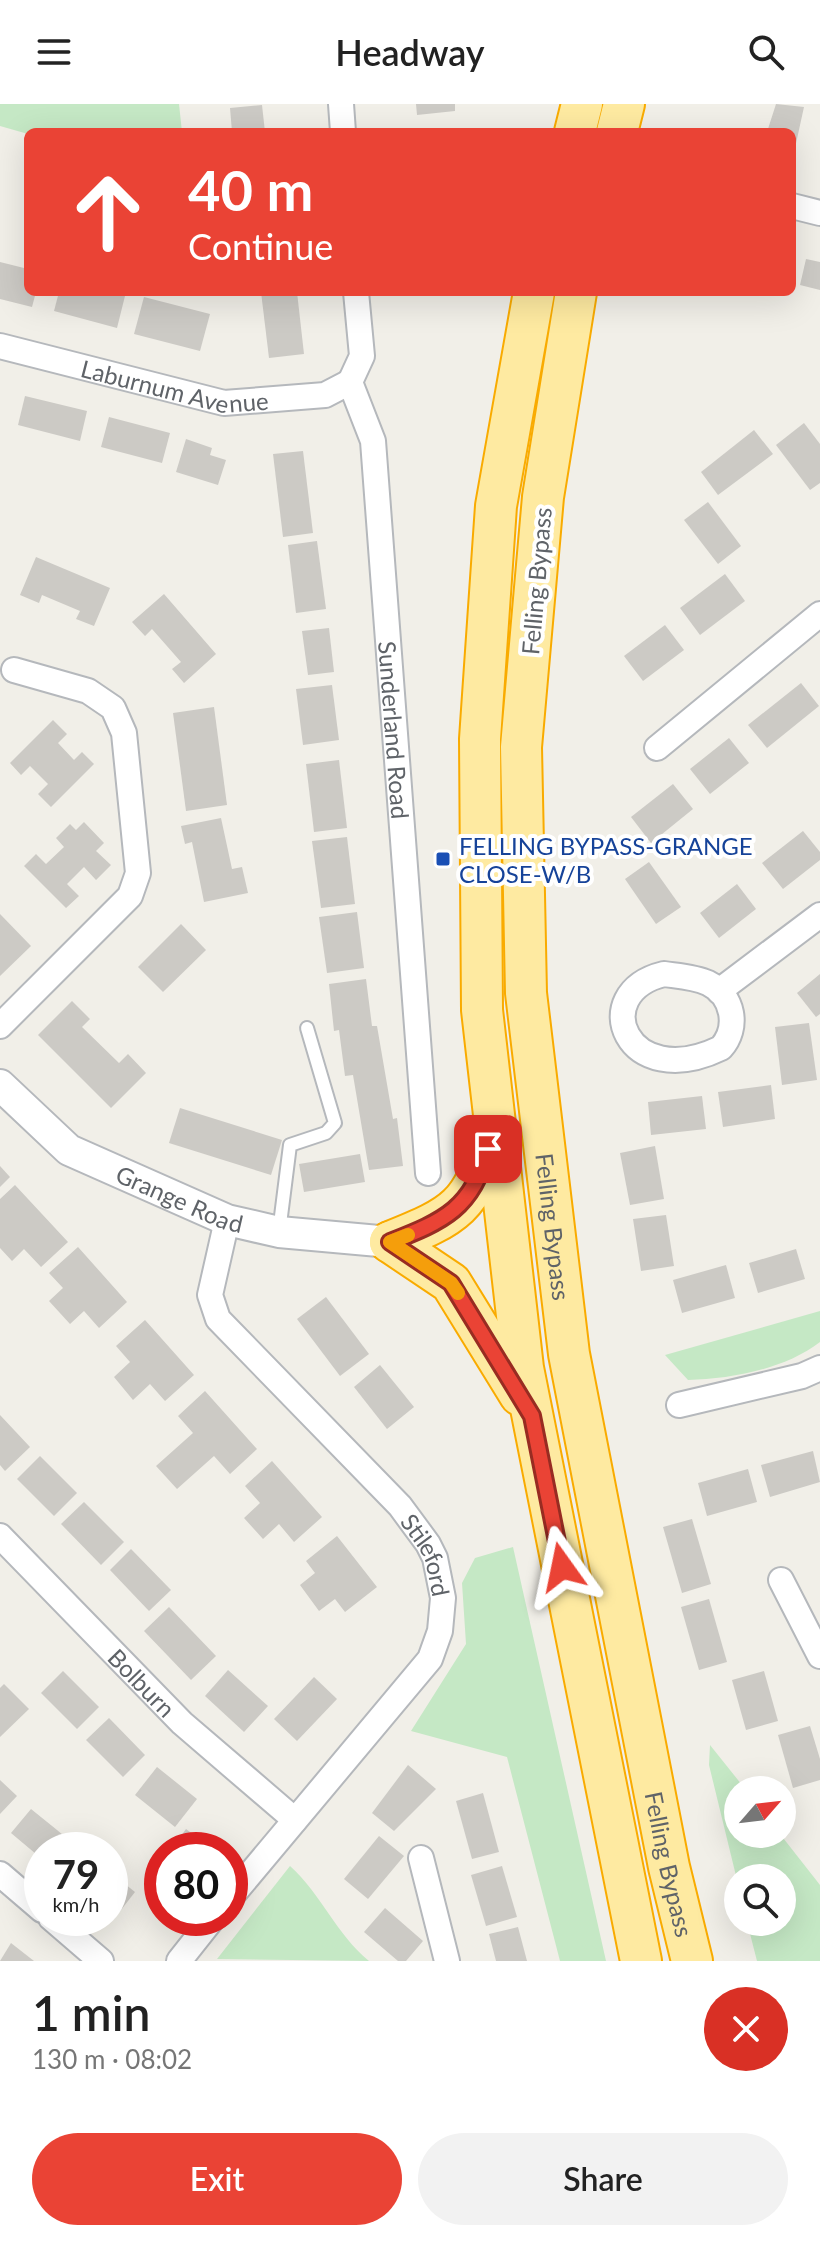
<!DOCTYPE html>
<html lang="en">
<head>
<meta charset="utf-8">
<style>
  body { margin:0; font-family:Lato,sans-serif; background:#f2f2f2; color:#222; height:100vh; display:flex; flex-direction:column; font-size:30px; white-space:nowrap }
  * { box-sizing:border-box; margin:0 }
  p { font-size:26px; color:#767676 }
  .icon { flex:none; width:44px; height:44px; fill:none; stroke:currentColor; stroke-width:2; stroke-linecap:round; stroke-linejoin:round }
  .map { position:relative; height:1857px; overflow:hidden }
  .panel { display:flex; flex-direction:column; background:#fff; flex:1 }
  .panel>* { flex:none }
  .hud { position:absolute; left:24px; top:24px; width:772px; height:168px; border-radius:12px; box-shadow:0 8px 32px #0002; background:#ea4335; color:#fff; overflow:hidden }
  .needle { width:52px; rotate:62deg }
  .fabs { position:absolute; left:724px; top:1672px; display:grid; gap:16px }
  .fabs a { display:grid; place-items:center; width:72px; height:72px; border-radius:50%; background:#fff; box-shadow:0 8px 32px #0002; font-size:40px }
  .speed { position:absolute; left:24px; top:1728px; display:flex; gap:16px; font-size:40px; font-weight:700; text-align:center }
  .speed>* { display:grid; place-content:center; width:104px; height:104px; border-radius:50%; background:#fff; box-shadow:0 8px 32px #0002; line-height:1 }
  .speed small { font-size:20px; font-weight:400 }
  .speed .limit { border:12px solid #d22; background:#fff; color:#111 }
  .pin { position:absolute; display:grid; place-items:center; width:68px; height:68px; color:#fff; margin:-34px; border-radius:16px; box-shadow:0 4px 12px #0006 }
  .me { position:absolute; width:88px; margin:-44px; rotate:348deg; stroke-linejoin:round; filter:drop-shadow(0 0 6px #0008) }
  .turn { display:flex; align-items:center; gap:28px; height:168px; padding:0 32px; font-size:36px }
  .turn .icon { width:104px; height:104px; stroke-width:2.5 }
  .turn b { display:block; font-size:56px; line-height:68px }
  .round { display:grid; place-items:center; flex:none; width:84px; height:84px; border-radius:42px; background:#f2f2f2 }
  .headline { display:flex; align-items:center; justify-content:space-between; height:136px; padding:0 32px }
  h1 { font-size:48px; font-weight:600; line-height:60px }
  .action { display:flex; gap:16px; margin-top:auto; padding:16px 32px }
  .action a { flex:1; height:92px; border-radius:48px; background:#ea4335; color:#fff; font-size:32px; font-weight:600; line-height:92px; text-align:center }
  .action a+a { background:#f2f2f2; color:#222 }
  header { display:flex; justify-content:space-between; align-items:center; height:104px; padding:0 32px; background:#fff; font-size:36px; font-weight:600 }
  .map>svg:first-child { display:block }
</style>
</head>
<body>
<header><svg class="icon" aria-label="menu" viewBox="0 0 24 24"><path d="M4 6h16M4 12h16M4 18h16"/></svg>Headway<svg class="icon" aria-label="search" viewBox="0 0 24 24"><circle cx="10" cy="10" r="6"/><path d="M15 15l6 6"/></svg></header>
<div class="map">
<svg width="820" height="1857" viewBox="0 0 820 1857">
  <rect width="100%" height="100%" fill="#f1efe8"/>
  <!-- green -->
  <g fill="#c5e8c5">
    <path d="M0 0H179L182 28 28 30 0 22Z"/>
    <path d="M820 1207V1238C785 1265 731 1275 688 1276L665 1251Z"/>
    <path d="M513 1443 606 1857H560L507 1653 411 1627 466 1540 462 1479 475 1454Z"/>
    <path d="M710 1641 746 1686H738V1730H780L820 1781V1857H757L747 1818H782V1774H738V1780L709 1661Z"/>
    <path d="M290 1762C322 1791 336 1830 369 1857L217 1855Z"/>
  </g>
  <!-- building -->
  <g fill="#cccac5">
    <path d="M416 0H455V7L417 11Z"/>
    <path d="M776 0 804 3 793 53 792 28H767Z"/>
    <path d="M262 1 265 28H232L230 4Z"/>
    <path d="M806 155 820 158V186L800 181Z"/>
    <path d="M0 158 28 165V188H36L32 203 0 195Z"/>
    <path d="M59 188H126L117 224 54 207Z"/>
    <path d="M261 188H297L304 250 269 254Z"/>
    <path d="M144 193 210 210 200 247 134 230Z"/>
    <path d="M25 292 87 307 80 337 18 321Z"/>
    <path d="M109 313 170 329 162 359 101 343Z"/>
    <path d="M804 319 820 340V379L810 386 776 341Z"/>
    <path d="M754 326 773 350 718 391 701 368Z"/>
    <path d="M186 335 212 344 210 351 226 356 218 381 176 368Z"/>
    <path d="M303 347 313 429 283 433 273 350Z"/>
    <path d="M708 398 741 442 718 460 684 416Z"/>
    <path d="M317 437 326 505 296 509 288 441Z"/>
    <path d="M36 453 110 484 94 522 76 515 80 507 42 491 39 499 20 491Z"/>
    <path d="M725 470 745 497 700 531 680 504Z"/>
    <path d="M164 490 216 550 184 579 172 565 181 558 152 525 145 532 132 518Z"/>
    <path d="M665 521 684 546 643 577 624 552Z"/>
    <path d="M329 524 334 568 308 571 302 527Z"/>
    <path d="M801 579 819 602 767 644 748 621Z"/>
    <path d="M332 581 339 636 303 641 296 585Z"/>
    <path d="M214 603 227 701 186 707 173 609Z"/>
    <path d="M53 616 67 630 58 639 74 656 82 648 94 660 51 703 38 690 48 680 30 662 21 671 10 659Z"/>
    <path d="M729 634 749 659 710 690 690 665Z"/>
    <path d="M339 656 347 724 314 728 306 660Z"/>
    <path d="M673 680 693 705 651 739 631 713Z"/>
    <path d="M221 714 232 765 242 763 248 789 204 798 192 738 185 740 181 722Z"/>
    <path d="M84 718 104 739 96 747 111 761 96 776 84 763 67 780 79 792 66 804 24 762 36 750 46 760 64 743 56 734 70 720 76 726Z"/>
    <path d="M803 727 820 748V756L783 785 762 759Z"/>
    <path d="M347 733 355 800 321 804 312 737Z"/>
    <path d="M649 758 681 803 656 820 625 775Z"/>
    <path d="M737 780 756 805 719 834 700 809Z"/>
    <path d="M357 808 364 864 327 869 319 813Z"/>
    <path d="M0 810 31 842 0 872Z"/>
    <path d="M181 820 206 846 163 888 138 863Z"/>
    <path d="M820 870V910L816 913 797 889Z"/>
    <path d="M366 875 372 922H377L393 1015 397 1014 403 1062 369 1066 353 971 345 972 339 926 334 927 329 880Z"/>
    <path d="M72 897 90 915 82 923 119 959 128 950 146 969 111 1004 38 931Z"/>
    <path d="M809 919 817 976 782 981 775 923Z"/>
    <path d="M771 981 775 1015 723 1023 718 988Z"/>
    <path d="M702 992 706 1025 651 1031 648 998Z"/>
    <path d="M180 1004 282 1036 271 1071 169 1039Z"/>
    <path d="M655 1042 664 1095 630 1101 620 1049Z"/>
    <path d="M360 1050 365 1078 304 1088 299 1060Z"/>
    <path d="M0 1062 10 1073 0 1083Z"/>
    <path d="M15 1081 68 1138 41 1163 24 1145 12 1157 0 1144V1095Z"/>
    <path d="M666 1111 674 1162 641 1167 633 1115Z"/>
    <path d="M78 1143 127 1198 99 1224 84 1207 70 1220 49 1197 63 1184 49 1169Z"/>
    <path d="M796 1145 805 1175 758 1189 749 1159Z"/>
    <path d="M726 1161 735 1194 682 1209 673 1176Z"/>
    <path d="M326 1193 369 1250 340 1272 297 1215Z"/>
    <path d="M145 1216 194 1271 165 1297 150 1280 133 1296 114 1273 130 1258 116 1242Z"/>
    <path d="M380 1261 414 1303 387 1325 354 1283Z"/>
    <path d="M205 1287 257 1345 230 1370 214 1352 177 1385 156 1362 193 1329 178 1312Z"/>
    <path d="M0 1311 30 1343 5 1367 0 1361Z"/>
    <path d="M813 1347 820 1378 770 1393 761 1361Z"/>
    <path d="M40 1352 77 1389 54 1412 17 1375Z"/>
    <path d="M272 1357 322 1413 294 1438 279 1420 263 1435 244 1414 260 1399 245 1382Z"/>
    <path d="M748 1365 757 1398 707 1412 698 1379Z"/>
    <path d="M84 1398 124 1438 101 1461 61 1420Z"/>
    <path d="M692 1415 711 1480 682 1489 663 1423Z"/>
    <path d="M337 1432 377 1483 345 1508 335 1495 319 1507 300 1481 315 1469 306 1457Z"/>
    <path d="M131 1445 171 1486 149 1507 110 1466Z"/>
    <path d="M709 1495 727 1558 699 1566 681 1503Z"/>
    <path d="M169 1503 216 1552 191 1576 144 1527Z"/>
    <path d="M228 1566 268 1602 244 1628 205 1592Z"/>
    <path d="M63 1567 99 1603 77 1625 41 1589Z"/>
    <path d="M764 1567 778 1617 746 1626 732 1576Z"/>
    <path d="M314 1573 337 1595 297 1637 274 1615Z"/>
    <path d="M4 1580 29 1605 0 1633V1584Z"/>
    <path d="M109 1614 145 1651 123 1673 86 1636Z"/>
    <path d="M810 1622 820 1655V1676L793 1684 778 1631Z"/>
    <path d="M408 1661 436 1685 394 1727 372 1709Z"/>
    <path d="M157 1663 197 1695 175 1723 135 1691Z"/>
    <path d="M0 1676 17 1692 0 1710Z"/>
    <path d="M483 1689 499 1748 472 1755 456 1697Z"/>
    <path d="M31 1705 57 1726 81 1746H42V1754L36 1750 11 1729Z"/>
    <path d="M186 1725 211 1744 209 1746H171Z"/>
    <path d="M379 1732 404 1752 368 1795 344 1775Z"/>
    <path d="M162 1758V1794L145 1782Z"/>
    <path d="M502 1762 517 1813 486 1822 471 1771Z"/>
    <path d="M110 1768 135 1788 114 1815 110 1811Z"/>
    <path d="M385 1804 423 1837 406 1857H398L364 1828Z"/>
    <path d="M518 1823 527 1857H496L489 1830Z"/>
    <path d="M11 1839 34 1857H0Z"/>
  </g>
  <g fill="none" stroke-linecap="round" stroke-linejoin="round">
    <defs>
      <path id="service" d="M279 1128 290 1041 326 1029 335 1019 307 924"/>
      <g id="minor">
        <path d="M341 0 343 28"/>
        <path d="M792 102 820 109"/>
        <path id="s1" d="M356 188 362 252 350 278 373 337 428 1069"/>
        <path id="s2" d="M0 242 224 299 325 291 350 278"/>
        <path d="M657 644 820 510"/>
        <path d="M664 870C678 872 695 873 708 879 734 892 739 924 721 944 626 990 586 889 664 870Z"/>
        <path d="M719 887 820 811"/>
        <path d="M0 922 130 792 138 769 124 629 113 604 88 587 14 566"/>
        <path id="s3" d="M227 1116 210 1191 218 1215 400 1402 428 1440 435 1454 443 1494 440 1527 430 1555 230 1794"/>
        <path d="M679 1301 802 1272 820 1264"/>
        <path id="s4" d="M0 1432 182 1619 295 1716"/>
        <path d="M781 1476 820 1552"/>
        <path d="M421 1754 447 1857"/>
        <path d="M0 1770 42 1806"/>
        <path d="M51 1814 101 1857"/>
        <path d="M179 1857 213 1814"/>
      </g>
      <g id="tertiary">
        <path id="s5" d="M0 981 69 1046 227 1116 279 1128 390 1138"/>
      </g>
      <g id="trunk">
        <path d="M575 28 582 0"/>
        <path d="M617 28 624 0"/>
        <path d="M534 188 496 402 480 635 482 906 523 1264 641 1857"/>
        <path id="s6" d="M576 188 543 393 521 643 526 889 569 1250 669 1763 692 1857"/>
        <path d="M390 1138 451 1179 520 1291"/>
        <path d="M390 1138C455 1112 473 1103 491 1033"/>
      </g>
    </defs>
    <!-- service casing -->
    <use href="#service" stroke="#b5b8bc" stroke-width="16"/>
    <!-- minor casing -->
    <use href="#minor" stroke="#b5b8bc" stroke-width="28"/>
    <!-- tertiary casing -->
    <use href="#tertiary" stroke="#b5b8bc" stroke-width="34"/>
    <!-- trunk casing -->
    <use href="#trunk" stroke="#f9ab00" stroke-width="44"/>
    <!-- service -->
    <use href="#service" stroke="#fff" stroke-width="12"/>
    <!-- minor -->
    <use href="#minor" stroke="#fff" stroke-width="24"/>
    <!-- tertiary -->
    <use href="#tertiary" stroke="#fff" stroke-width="30"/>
    <!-- trunk -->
    <use href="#trunk" stroke="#feeaa1" stroke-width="40"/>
  </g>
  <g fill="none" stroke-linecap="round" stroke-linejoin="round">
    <defs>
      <path id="route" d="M488 1045C473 1104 444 1117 390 1138L451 1179 532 1312 562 1463"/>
    </defs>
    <!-- route casing -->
    <use href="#route" stroke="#982c22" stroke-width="20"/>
    <!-- route -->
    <use href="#route" stroke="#ea4335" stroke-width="14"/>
    <!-- slow -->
    <path stroke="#f59e0b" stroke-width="14" d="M408 1131 390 1138 451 1179 458 1189"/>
  </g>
  <!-- markers -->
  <rect fill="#1a4fb4" stroke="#fff" stroke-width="3" x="435" y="747" width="16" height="16" rx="4"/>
  <g text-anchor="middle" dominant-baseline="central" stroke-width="8" stroke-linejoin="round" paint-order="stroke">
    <!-- street labels -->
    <g font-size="24" fill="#5f6368" stroke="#fff">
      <text stroke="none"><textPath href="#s2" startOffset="180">Laburnum Avenue</textPath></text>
      <text transform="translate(536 477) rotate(-85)">Felling Bypass</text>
      <text stroke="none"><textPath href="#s1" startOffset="446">Sunderland Road</textPath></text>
      <text stroke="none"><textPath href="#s5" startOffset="216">Grange Road</textPath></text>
      <text stroke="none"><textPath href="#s6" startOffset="940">Felling Bypass</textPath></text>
      <text stroke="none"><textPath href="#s3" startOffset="420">Stileford</textPath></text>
      <text stroke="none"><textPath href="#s4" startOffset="204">Bolburn</textPath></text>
      <text stroke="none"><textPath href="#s6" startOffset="1588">Felling Bypass</textPath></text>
    </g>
    <!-- transit labels -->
    <g font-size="24" fill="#164399" stroke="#fff" text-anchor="start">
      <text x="459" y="741">FELLING BYPASS-GRANGE<tspan x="459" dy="28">CLOSE-W/B</tspan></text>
    </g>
  </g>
</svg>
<div class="fabs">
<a><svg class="needle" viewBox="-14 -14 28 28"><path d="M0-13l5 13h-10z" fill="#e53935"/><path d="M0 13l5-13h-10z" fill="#767676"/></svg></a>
<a><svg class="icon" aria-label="search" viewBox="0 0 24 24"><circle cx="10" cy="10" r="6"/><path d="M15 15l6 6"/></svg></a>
</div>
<div class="speed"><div>79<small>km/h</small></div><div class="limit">80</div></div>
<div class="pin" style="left:488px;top:1045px;background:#d93025"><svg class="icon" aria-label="arrive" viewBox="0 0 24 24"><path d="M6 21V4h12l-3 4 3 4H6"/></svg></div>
<svg class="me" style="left:562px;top:1463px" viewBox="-20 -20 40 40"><path d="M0-17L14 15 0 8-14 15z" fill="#ea4335" stroke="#fff" stroke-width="4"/></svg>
<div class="hud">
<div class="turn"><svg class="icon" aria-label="ahead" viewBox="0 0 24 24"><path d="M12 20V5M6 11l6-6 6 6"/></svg><div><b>40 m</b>Continue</div></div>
</div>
</div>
<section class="panel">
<div class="headline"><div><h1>1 min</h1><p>130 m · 08:02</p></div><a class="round" style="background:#d93025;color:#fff"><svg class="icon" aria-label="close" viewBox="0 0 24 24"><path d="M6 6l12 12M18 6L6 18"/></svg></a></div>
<div class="action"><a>Exit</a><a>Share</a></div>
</section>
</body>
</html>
